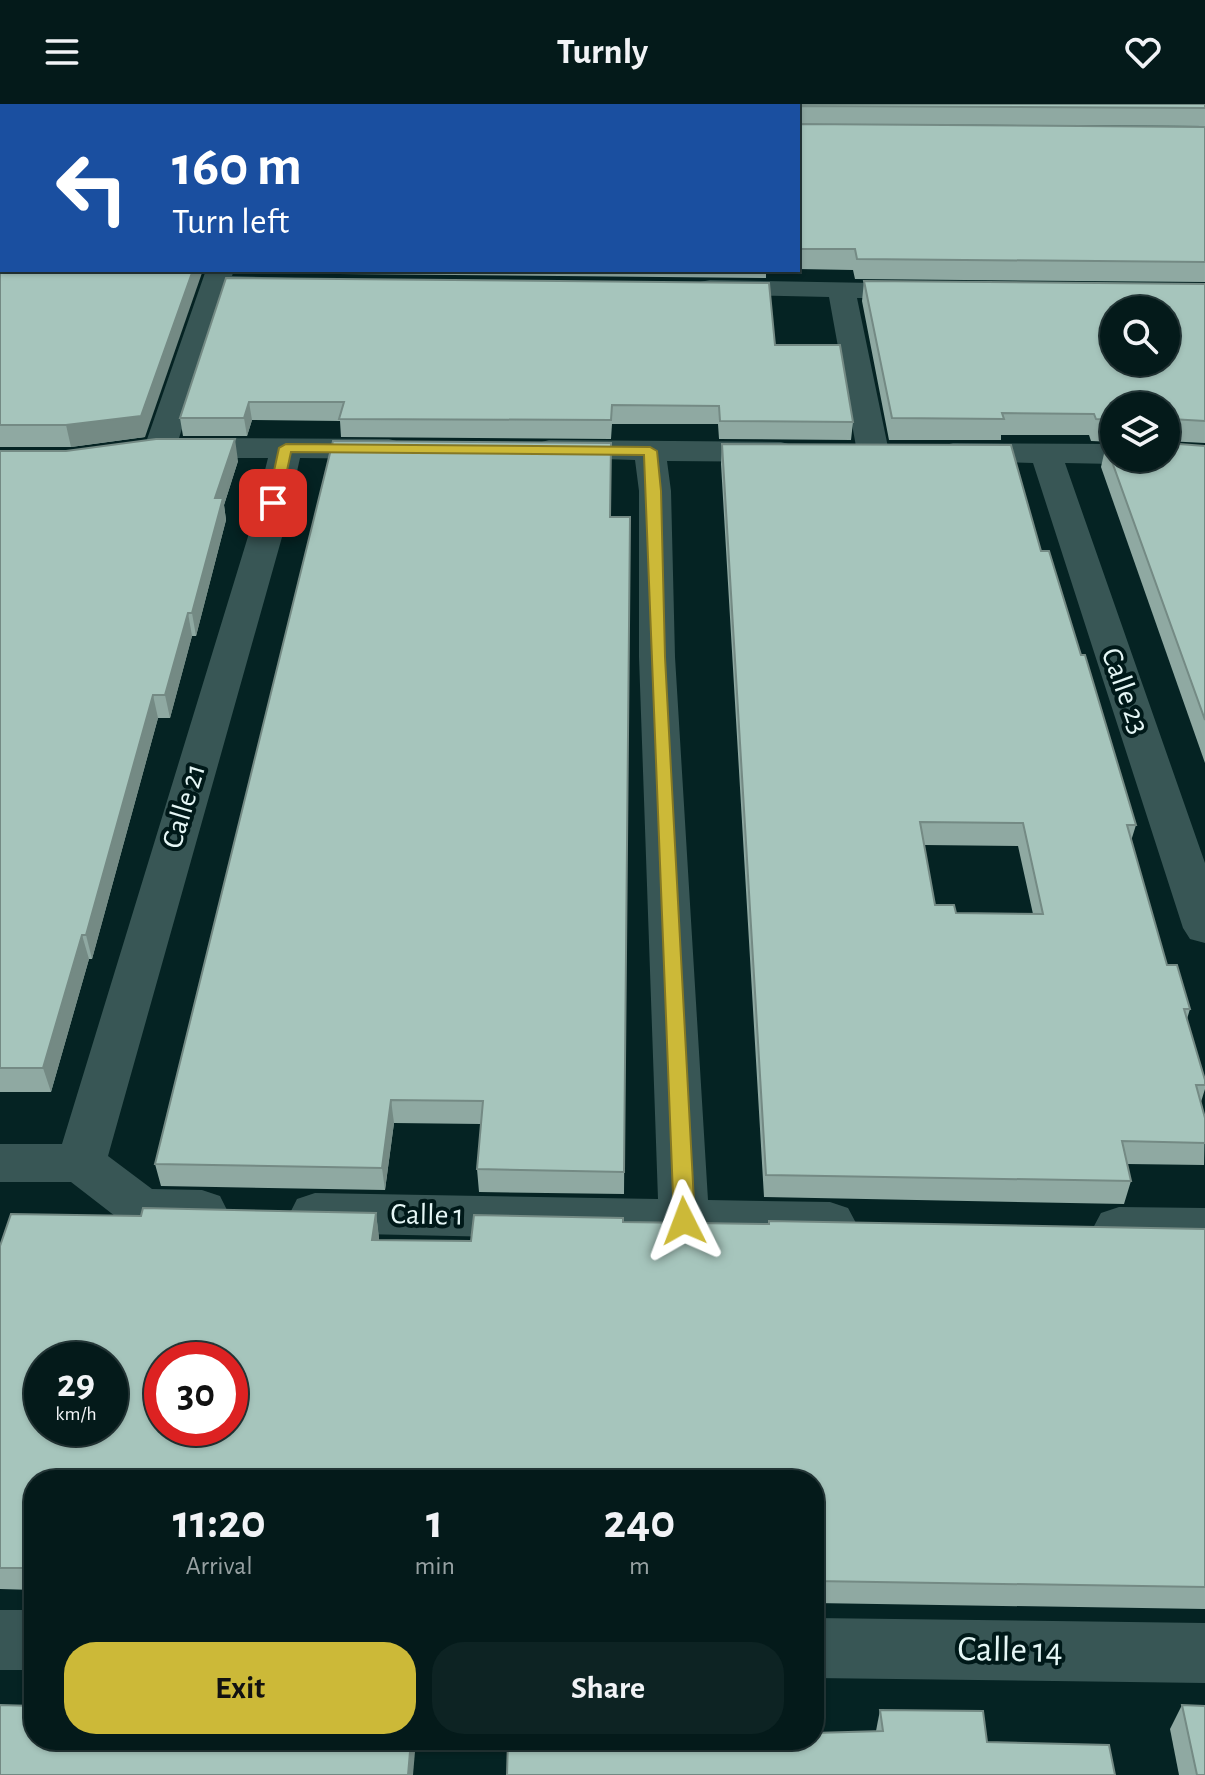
<!DOCTYPE html>
<html lang="en">
<head>
<meta charset="utf-8">
<style>
  body { margin:0; font-family:"Alegreya Sans",sans-serif; background:#0d2323; color:#f1f3f6; height:100vh; display:flex; flex-direction:column; font-size:30px; white-space:nowrap }
  * { box-sizing:border-box; margin:0 }
  p { font-size:26px; color:#97a1a2 }
  .icon { flex:none; width:44px; height:44px; fill:none; stroke:currentColor; stroke-width:2; stroke-linecap:round; stroke-linejoin:round }
  .map { position:relative; flex:1; overflow:hidden }
  .drawer { position:absolute; left:24px; top:1366px; width:800px; height:280px; display:flex; flex-direction:column; background:#041a1a; border-radius:32px; box-shadow:0 2px 6px #0004,0 0 0 2px #253839 }
  .drawer>* { flex:none }
  .top-card { position:absolute; left:0px; top:0px; width:800px; height:168px; box-shadow:0 2px 6px #0004,0 0 0 2px #253839; background:#1a4fa0; color:#fff; overflow:hidden }
  .fabs { position:absolute; left:1100px; top:192px; display:grid; gap:16px }
  .fabs a { display:grid; place-items:center; width:80px; height:80px; border-radius:50%; background:#041a1a; box-shadow:0 2px 6px #0004,0 0 0 2px #253839; font-size:40px }
  .speed { position:absolute; left:24px; top:1238px; display:flex; gap:16px; font-size:40px; font-weight:700; text-align:center }
  .speed>* { display:grid; place-content:center; width:104px; height:104px; border-radius:50%; background:#041a1a; box-shadow:0 2px 6px #0004,0 0 0 2px #253839; line-height:1 }
  .speed small { font-size:20px; font-weight:400 }
  .speed .limit { border:12px solid #d22; background:#fff; color:#111 }
  .pin { position:absolute; display:grid; place-items:center; width:68px; height:68px; color:#fff; margin:-34px; border-radius:16px; box-shadow:0 4px 12px #0006 }
  .me { position:absolute; width:88px; margin:-44px; rotate:357deg; stroke-linejoin:round; filter:drop-shadow(0 0 6px #0008) }
  .turn { display:flex; align-items:center; gap:28px; height:168px; padding:0 40px; font-size:36px }
  .turn .icon { width:104px; height:104px; stroke-width:2.5 }
  .turn b { display:block; font-size:56px; line-height:68px }
  .eta { display:flex; justify-content:space-evenly; align-items:center; height:136px; text-align:center }
  .eta b { font-size:48px; font-weight:700; line-height:56px }
  .primary-button { display:flex; gap:16px; margin-top:auto; padding:16px 40px }
  .primary-button a { flex:1; height:92px; border-radius:32px; background:#ccb938; color:#111; font-size:32px; font-weight:700; line-height:92px; text-align:center }
  .primary-button a+a { background:#0d2323; color:#f1f3f6 }
  header { display:flex; justify-content:space-between; align-items:center; height:104px; padding:0 40px; background:#041a1a; font-size:36px; font-weight:700 }
  .map>svg:first-child { display:block }
</style>
</head>
<body>
<header><svg class="icon" aria-label="menu" viewBox="0 0 24 24"><path d="M4 6h16M4 12h16M4 18h16"/></svg>Turnly<svg class="icon" aria-label="heart" viewBox="0 0 24 24"><path d="M12 20l-8-8c-3-5 5-10 8-4 3-6 11-1 8 4z"/></svg></header>
<div class="map">
<svg width="1205" height="1671" viewBox="0 0 1205 1671">
  <rect width="100%" height="100%" fill="#052323"/>
  <g fill="none" stroke-linecap="round" stroke-linejoin="round">
    <!-- minor -->
    <g fill="#385655" fill-rule="evenodd">
      <path d="M206 166H234L232 172 295 174 299 180 295 186 226 188 179 334 389 335 400 338 405 345 400 352 389 355 300 354 284 426 108 1052 152 1085 202 1086 220 1092 227 1106 220 1120 202 1126 142 1125 124 1119 71 1078H0V1040H62L250 426 268 354H160L149 351 144 344Z"/>
      <path d="M710 176 931 180 935 186 931 192 921 194H857L889 348 884 355 873 358 862 355 857 348 829 193 700 190 696 184 700 178Z"/>
      <path d="M549 336 781 338 792 341 797 348 792 355 781 358 667 357 671 387 675 553 708 1096 830 1098 848 1104 856 1119 848 1134 830 1140 315 1129 297 1123 290 1109 297 1095 315 1089 658 1095 639 553V387L635 356 538 353 533 346 538 339Z"/>
      <path d="M953 339 1114 340V354H1127L1114 360 1065 359 1205 759V839L1190 835 1183 824 1033 359 942 356 937 349 942 342Z"/>
      <path d="M1119 1103 1205 1104V1146L1119 1145 1101 1139 1093 1124 1101 1109Z"/>
      <rect x="0" y="1506" width="34" height="60"/>
      <path d="M814 1514 1205 1519V1579L814 1574Z"/>
    </g>
  </g>
  <!-- wall -->
  <g fill="#8fa9a2" fill-rule="evenodd">
    <path d="M0 0H544L543 2H2L145 333 71 343H0Z"/>
    <path d="M688 0H1205V22L798 20V2H688Z"/>
    <path d="M798 20 1205 23V178L855 175 853 166 798 165Z"/>
    <path d="M235 166H766V174L236 169Z"/>
    <path d="M226 174 775 241 853 318 851 336 719 335 718 320H612L611 335 341 333 340 317 252 316 247 332H183L180 314Z"/>
    <path d="M864 177 1205 180V339L1166 337V338V302H1114V338L1091 337 1089 331H1001V336H889L862 197Z"/>
    <path d="M722 340 1041 447 1136 721 1131 737 1167 861 1190 905 1187 915 1205 976V985L1201 998 1205 1014 1204 1061 1127 1060 1131 1077 1124 1100 764 1093 721 360ZM924 741 1018 742 1033 810 956 809 935 801Z"/>
    <path d="M1106 341 1205 342V659L1101 363Z"/>
    <path d="M0 347 238 357 224 401 226 416 196 532H192L170 614H158L92 855H89L51 988H0Z"/>
    <path d="M610 413H630L624 1090 479 1088 477 1065 481 1020 394 1019 385 1086 161 1082 155 1060Z"/>
    <path d="M376 1109 379 1136 471 1137 623 1118 1205 1125V1505L814 1499V1376H34V1486L0 1485V1142L141 1112Z"/>
    <path d="M1182 1601 1205 1671H1179L1170 1625Z"/>
    <path d="M880 1606 987 1638 876 1627Z"/>
  </g>
  <!-- shaded-wall -->
  <g fill="#748a84">
    <path d="M193 166H203L145 333 71 343 66 321Z"/>
    <path d="M249 298 252 316 247 332 244 314Z"/>
    <path d="M235 335 238 357 224 401 226 416 196 532 192 509 215 394Z"/>
    <path d="M188 509 192 532 170 614 165 591Z"/>
    <path d="M153 591 158 614 92 855 86 831Z"/>
    <path d="M82 831 89 855 51 988 43 964Z"/>
    <path d="M391 996 394 1019 385 1086 382 1064Z"/>
    <path d="M376 1109 379 1133 376 1159 372 1136Z"/>
    <path d="M411 1636H416L413 1671H408Z"/>
  </g>
  <!-- building -->
  <g fill="#a6c5bc" stroke="#748a84" stroke-width="2" fill-rule="evenodd">
    <path d="M0 0H542V2H2V166H193L141 312 66 321H0Z"/>
    <path d="M690 0H1205V4L799 2 798 3 690 2Z"/>
    <path d="M798 20 1205 23V158L857 155 855 145H798Z"/>
    <path d="M226 174 769 179 775 241H840L853 318 720 317 719 302 612 301 611 316 339 315 344 298H249L244 314H180Z"/>
    <path d="M864 177 1205 180V317L1171 315 1168 329H1166V302H1114V316L1096 315 1094 310 1002 309 1004 315 892 314ZM1114 206H1166V258H1114Z"/>
    <path d="M156 335H235L215 394H223L192 509H188L165 591H153L86 831H82L43 964H0V347H66Z"/>
    <path d="M333 337 611 339 610 413H630L624 1068 477 1065 483 997 391 996 382 1064 155 1060Z"/>
    <path d="M1166 339 1205 342V616L1106 341H1114V354H1166Z"/>
    <path d="M722 340 1011 341 1041 447H1049L1081 551H1085L1136 721H1127L1167 861H1177L1190 905H1184L1205 976V981H1196L1205 1014V1039L1122 1037 1131 1077 766 1071ZM920 718 1023 719 1043 810 956 809 954 801H935Z"/>
    <path d="M143 1104 376 1109 372 1136 471 1137 474 1111 623 1114V1118L769 1120V1117L1205 1125V1483L814 1477V1376H34V1464H0V1142L11 1110 141 1112ZM42 1256H110V1324H42ZM162 1256H230V1324H162Z"/>
    <path d="M0 1601 34 1602V1636H411L408 1671H0Z"/>
    <path d="M1182 1601 1205 1602V1671H1197Z"/>
    <path d="M880 1606 983 1607 987 1638 1109 1641 1115 1671H507L508 1636H814V1629L883 1627Z"/>
  </g>
  <!-- route -->
  <path fill="#ccb938" stroke="#857824" stroke-width="2" d="M286 340 650 343 657 347 661 387 665 553 695 1117 692 1123 684 1125 677 1123 674 1117 644 351 291 348 280 399 273 403 267 399 279 344Z"/>
  <g text-anchor="middle" dominant-baseline="central" stroke-width="8" stroke-linejoin="round" paint-order="stroke">
    <!-- street labels -->
    <g font-size="30" fill="#e5f6f5" stroke="#001919">
      <text transform="translate(1125 587) rotate(70)">Calle 23</text>
      <text transform="translate(184 702) rotate(-73)">Calle 21</text>
      <text transform="translate(427 1111) rotate(1)">Calle 1</text>
    </g>
    <!-- near-street labels -->
    <g font-size="36" fill="#e5f6f5" stroke="#001919">
      <text transform="translate(1010 1546) rotate(1)">Calle 14</text>
    </g>
  </g>
</svg>
<div class="fabs">
<a><svg class="icon" aria-label="search" viewBox="0 0 24 24"><circle cx="10" cy="10" r="6"/><path d="M15 15l6 6"/></svg></a>
<a><svg class="icon" aria-label="layers" viewBox="0 0 24 24"><path d="M12 4l9 5-9 5-9-5zM3 14l9 5 9-5"/></svg></a>
</div>
<div class="speed"><div>29<small>km/h</small></div><div class="limit">30</div></div>
<div class="pin" style="left:273px;top:399px;background:#d93025"><svg class="icon" aria-label="arrive" viewBox="0 0 24 24"><path d="M6 21V4h12l-3 4 3 4H6"/></svg></div>
<svg class="me" style="left:684px;top:1117px" viewBox="-20 -20 40 40"><path d="M0-17L14 15 0 8-14 15z" fill="#ccb938" stroke="#fff" stroke-width="4"/></svg>
<div class="top-card">
<div class="turn"><svg class="icon" aria-label="left" viewBox="0 0 24 24"><path d="M17 20v-9H6M10 6l-5 5 5 5"/></svg><div><b>160 m</b>Turn left</div></div>
</div>
<section class="drawer">
<div class="eta">
<div><b>11:20</b><p>Arrival</p></div>
<div><b>1</b><p>min</p></div>
<div><b>240</b><p>m</p></div>
</div>
<div class="primary-button"><a>Exit</a><a>Share</a></div>
</section>
</div>
</body>
</html>
